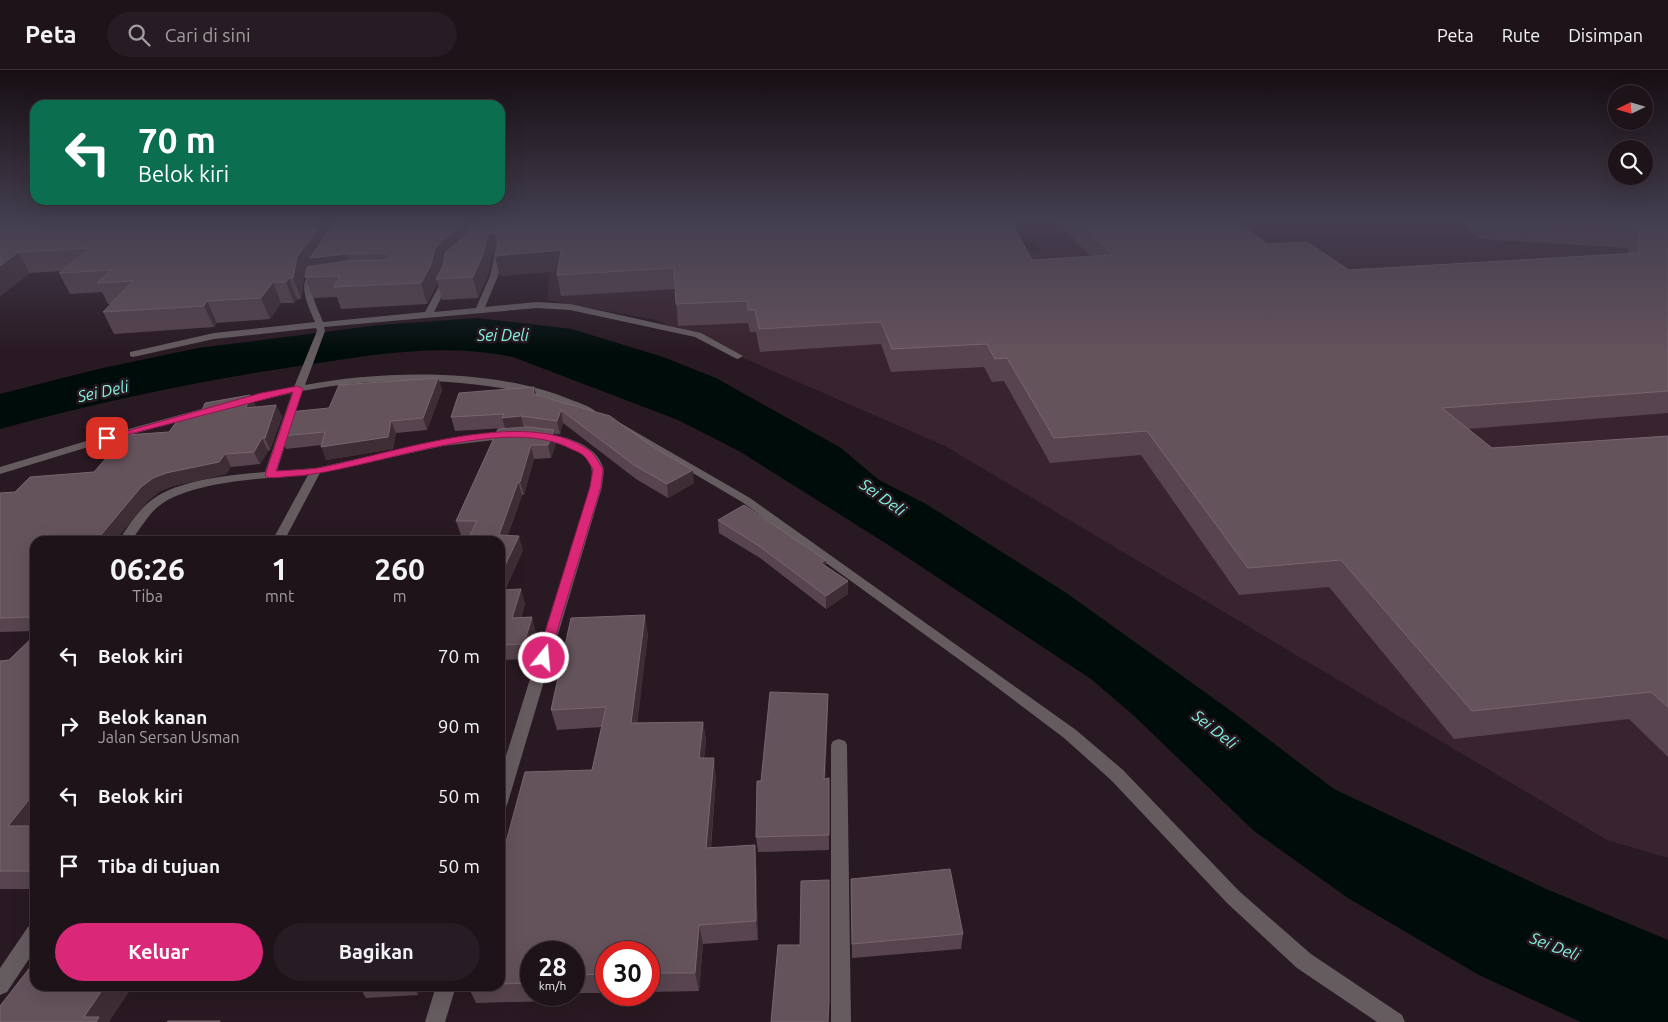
<!DOCTYPE html>
<html lang="id">
<head>
<meta charset="utf-8">
<style>
  body { margin:0; font-family:Ubuntu,sans-serif; background:#271c23; color:#f1f3f6; height:100vh; display:flex; flex-direction:column; font-size:19px; white-space:nowrap }
  * { box-sizing:border-box; margin:0 }
  p { font-size:16px; color:#a19ea2 }
  .icon { flex:none; width:28px; height:28px; fill:none; stroke:currentColor; stroke-width:2; stroke-linecap:round; stroke-linejoin:round }
  .map { position:relative; flex:1; overflow:hidden }
  .panel { position:absolute; left:30px; top:466px; width:475px; height:455px; display:flex; flex-direction:column; background:#1f131a; border-radius:15px; box-shadow:0 5px 20px #0002,0 0 0 1px #3c3239 }
  .panel>* { flex:none }
  .top-card { position:absolute; left:30px; top:30px; width:475px; height:105px; border-radius:15px; box-shadow:0 5px 20px #0002,0 0 0 1px #3c3239; background:#0b6e4f; color:#fff; overflow:hidden }
  .needle { width:32px; rotate:265deg }
  .buttons { position:absolute; left:1608px; top:15px; display:grid; gap:10px }
  .buttons a { display:grid; place-items:center; width:45px; height:45px; border-radius:50%; background:#1f131a; box-shadow:0 5px 20px #0002,0 0 0 1px #3c3239; font-size:25px }
  .speed { position:absolute; left:520px; top:871px; display:flex; gap:10px; font-size:25px; font-weight:700; text-align:center }
  .speed>* { display:grid; place-content:center; width:65px; height:65px; border-radius:50%; background:#1f131a; box-shadow:0 5px 20px #0002,0 0 0 1px #3c3239; line-height:1 }
  .speed small { font-size:12px; font-weight:400 }
  .speed .limit { border:8px solid #d22; background:#fff; color:#111 }
  .pin { position:absolute; display:grid; place-items:center; width:42px; height:42px; color:#fff; margin:-21px; border-radius:10px; box-shadow:0 2px 8px #0006 }
  .me { position:absolute; width:55px; margin:-28px; rotate:17deg; stroke-linejoin:round; filter:drop-shadow(0 0 4px #0008) }
  .turn { display:flex; align-items:center; gap:18px; height:105px; padding:0 25px; font-size:22px }
  .turn .icon { width:65px; height:65px; stroke-width:2.5 }
  .turn b { display:block; font-size:35px; line-height:42px }
  .eta { display:flex; justify-content:space-evenly; align-items:center; height:85px; text-align:center }
  .eta b { font-size:30px; font-weight:700; line-height:35px }
  .cta { display:flex; gap:10px; margin-top:auto; padding:10px 25px }
  .cta a { flex:1; height:58px; border-radius:30px; background:#db2777; color:#fff; font-size:20px; font-weight:700; line-height:58px; text-align:center }
  .cta a+a { background:#271c23; color:#f1f3f6 }
  ul { padding:0; list-style:none }
  li { display:flex; align-items:center; gap:15px; height:70px; padding:0 25px }
  li div { flex:1 }
  li b { display:block; font-size:19px }
  li em { font-style:normal }
  header { display:flex; align-items:center; gap:30px; box-sizing:border-box; height:70px; padding:0 25px; background:#1f131a; border-bottom:1px solid #3c3239 }
  header strong { font-size:24px }
  nav { display:flex; gap:28px; margin-inline-start:auto; font-size:18px }
  .search { width:350px; height:45px; background:#271c23; display:flex; align-items:center; gap:12px; box-sizing:border-box; padding:0 18px; border-radius:28px; color:#a19ea2; font-size:19px }
  .map>svg:first-child { display:block }
</style>
</head>
<body>
<header>
<strong>Peta</strong>
<div class="search"><svg class="icon" aria-label="search" viewBox="0 0 24 24"><circle cx="10" cy="10" r="6"/><path d="M15 15l6 6"/></svg>Cari di sini</div>
<nav><a>Peta</a><a>Rute</a><a>Disimpan</a></nav>
</header>
<div class="map">
<svg width="1668" height="952" viewBox="0 0 1668 952">
  <rect width="100%" height="100%" fill="#291922"/>
  <!-- built -->
  <path fill="#39232f" d="M555 150 857 180 1041 181 1009 150H1668V788L1607 770 945 376 656 250 547 230Z"/>
  <!-- water -->
  <path fill="#000c09" d="M477 248 572 259 663 287 716 308 841 378 879 410 926 434 1065 522 1227 638 1334 719 1544 818 1668 870V952H1581L1479 905 1348 828 1254 761 1133 645 1091 609 890 476 739 381 678 350 513 287C441 272 371 285 299 296 198 311 99 332 0 359V324L98 299 198 278 379 255Z"/>
  <g fill="none" stroke-linecap="round" stroke-linejoin="round">
    <!-- minor -->
    <g fill="#655c60" fill-rule="evenodd">
      <path d="M495 183 502 185 498 206 485 237 537 232 570 234 701 263 743 286 738 289 735 288 695 267 570 240 537 238 324 257 325 261 305 315C383 300 494 298 569 329 577 332 590 336 596 342L591 345C574 341 558 330 541 326 463 307 381 306 302 321L277 401 316 398 443 370 510 362 515 365 510 368 443 376 320 403 284 471H272L308 405C267 408 197 411 163 433 149 442 141 458 131 471H119C127 457 139 439 153 429 181 409 232 405 265 402L292 323 235 336 230 333 231 331 294 317 317 261 316 258 214 269 133 287 130 286V282L214 263 315 252C309 237 294 210 315 200L319 202C307 223 315 231 323 252L425 242 439 216 440 205 444 203 448 205 447 216 434 242 476 238 490 206Z"/>
      <path d="M216 335 220 336V340L111 370 0 404V397L103 366Z"/>
      <path d="M622 354 750 428 1076 660 1123 700 1239 821 1311 884 1402 945 1405 952H1377L1297 898 1227 833 1111 710 1064 668 986 609 742 432 618 359V355Z"/>
      <path d="M540 363C562 365 595 373 603 397 605 403 602 411 602 417L508 732 506 737 500 739V705L590 417C591 411 593 403 591 397 584 375 555 373 536 368L535 366Z"/>
      <path d="M839 669 845 671 847 675 851 952H831V675L833 671Z"/>
      <path d="M35 854V880L7 922 0 925V898L28 857Z"/>
      <path d="M436 916H456L445 952H425Z"/>
    </g>
    <!-- highway -->
    <path fill="#c9b2bd" fill-rule="evenodd" d="M0 150H15L0 154Z"/>
  </g>
  <!-- wall -->
  <g fill="#57444e">
    <path d="M10 150H1010L1032 190 1090 186 1056 150H1235L1267 174 1349 200 1628 183V178L1480 169 1461 150H1668V343L1468 359 1492 378 1668 366V687L1629 649 1454 669 1329 517 1239 525 1141 385 1050 393 1004 311 992 312 984 297 891 302 881 274 760 282 756 262H750L748 253 678 256 675 219 561 226 557 205 558 201 500 206 495 186 496 183 492 185 488 205 478 228 442 230 438 213 427 234 341 239 337 227 313 228 305 207 306 205 304 207 301 229H297L294 233H281L270 249 217 253 214 257 114 264 103 242 111 234H108L102 222 70 224 59 203 62 201 30 203 0 226Z"/>
    <path d="M438 308 442 320 427 360 396 363 393 379 326 390 322 375 286 379 281 366 329 338Z"/>
    <path d="M534 317 536 325 694 413 668 428 636 409 563 353 560 364H554L556 373 551 388 534 389 524 425H522L508 465 523 480 505 520 525 533 521 548 536 562 528 589 500 590V471L470 465H461L456 451 505 358 455 361 451 347Z"/>
    <path d="M250 325 256 337 276 335 282 347 270 380 268 381 260 394 231 397 226 404 173 416 160 421 149 430 35 471V561L0 562V423L15 422 94 402 200 345Z"/>
    <path d="M718 450 826 490V496L848 524 826 539 760 488 719 463Z"/>
    <path d="M648 564 637 653 703 652 706 671 704 688 716 708 711 778 756 794 758 870 703 874 699 921 649 922V882H606V923H574V882H531V925H554L553 931 476 933 468 916H500V794L592 700 602 657 557 660 551 640Z"/>
    <path d="M35 565V819H0V591L9 590Z"/>
    <path d="M828 639 825 709 829 708V780L758 782 756 767 761 711Z"/>
    <path d="M851 809 963 864 961 879 852 888Z"/>
    <path d="M359 916H420L418 925 366 928Z"/>
  </g>
  <!-- shaded-wall -->
  <g fill="#3f2d36">
    <path d="M324 150H343L346 184 353 204 317 207 313 195 304 207 301 229 293 208 297 187Z"/>
    <path d="M469 151 473 170 460 179 441 198 438 209H436L438 213 437 215 427 234 421 213 435 178 455 159Z"/>
    <path d="M494 162 499 181 492 185 488 205 478 228 473 207 487 165Z"/>
    <path d="M561 180 565 201 500 206 495 186Z"/>
    <path d="M18 182 30 203 0 226V196Z"/>
    <path d="M289 208 297 229 294 233 286 212Z"/>
    <path d="M273 212 281 233 270 249 261 228Z"/>
    <path d="M207 231 217 253 214 257 204 236Z"/>
    <path d="M438 308 442 320 427 360 423 348Z"/>
    <path d="M534 317 537 330 533 324Z"/>
    <path d="M250 325 256 337 246 338Z"/>
    <path d="M276 335 282 347 270 380 265 368Z"/>
    <path d="M561 340 563 353 560 364 557 351Z"/>
    <path d="M521 346 524 359 506 361 502 348Z"/>
    <path d="M391 351 396 363 393 379 326 390 321 377Z"/>
    <path d="M554 360 556 373 551 388 548 375Z"/>
    <path d="M262 368 268 381 260 394 254 382Z"/>
    <path d="M531 375 534 389 524 425 520 412Z"/>
    <path d="M225 384 231 397 226 404 173 416 160 421 149 430 115 471H96L141 417 153 408Z"/>
    <path d="M693 400 694 413 668 428 667 414Z"/>
    <path d="M518 412 522 425 503 479 499 465Z"/>
    <path d="M519 466 523 480 500 530V506Z"/>
    <path d="M826 490V503L821 493Z"/>
    <path d="M848 511V524L826 539V526Z"/>
    <path d="M521 519 525 533 516 562 512 548Z"/>
    <path d="M645 545 648 564 635 673 631 653Z"/>
    <path d="M532 547 536 562 528 589 524 574Z"/>
    <path d="M828 624V639L825 724 824 709Z"/>
    <path d="M703 652 706 671 702 708 699 688Z"/>
    <path d="M714 688 716 708 709 797 706 778Z"/>
    <path d="M35 722V763L8 756Z"/>
    <path d="M755 775 756 794 758 870 756 851Z"/>
    <path d="M699 855 703 874 699 921 695 903Z"/>
    <path d="M105 916H133L109 952H89L84 947Z"/>
    <path d="M412 916H420L418 925Z"/>
    <path d="M551 925H554L553 931Z"/>
  </g>
  <!-- building -->
  <g fill="#65535c" stroke="#77666f">
    <path d="M10 150H324L297 187 293 208H289L286 212H273L261 228 207 231 204 236 103 242 133 211 97 213 112 200 59 203 90 178 18 182 0 196V157Z"/>
    <path d="M336 150H468L469 151 455 159 435 178 431 195 421 213 334 217 340 206 305 207 307 197 346 191 385 190 390 187 385 183 346 184 310 188Z"/>
    <path d="M484 150H1010L1032 190 1112 185 1077 150H1235L1267 174 1307 172 1349 200 1639 183 1638 159 1497 150H1668V321L1442 338 1492 378 1668 366V637L1651 622 1472 641 1341 490 1248 498 1147 361 1054 368 1007 288 995 289 987 274 892 279 881 252 759 259 755 240H748L747 231 676 234 674 198 557 205 561 180 495 186 499 166 494 162 487 165 483 185 473 207 436 209 443 196 445 183Z"/>
    <path d="M438 308 423 348 391 351 388 367 321 377 325 362 281 366 289 342 329 338 339 315Z"/>
    <path d="M534 317 533 324 610 346 653 377 693 400 667 414 634 395 561 340 557 351 521 346 502 348 504 344 451 347 459 323Z"/>
    <path d="M250 325 246 338 276 335 265 368H262L254 382 225 384 219 392 166 403 153 408 141 417 96 471H35V544L33 547 0 548V423L15 422 30 407 94 402 126 365 169 362 180 347 200 345 205 333Z"/>
    <path d="M528 357 554 360 548 375H531L520 412H518L499 465 519 466 500 506V471H467L477 451H456L498 359Z"/>
    <path d="M744 435 826 490 821 493 848 511 826 526 759 476 718 450Z"/>
    <path d="M521 519 512 548 532 547 524 574 500 575V520Z"/>
    <path d="M645 545 631 653 703 652 699 688H714L706 778 755 775 756 851 699 855 695 903H649V882H606V904L574 905V882H531V913L500 914V794L525 702 592 700 606 637 551 640 571 548Z"/>
    <path d="M35 565V722L8 756H35V801H0V591L9 590Z"/>
    <path d="M770 622 828 624 824 709 829 708V765L756 767 757 711H761Z"/>
    <path d="M950 799 963 864 852 874 851 809Z"/>
    <path d="M829 810V932L828 952H771L778 875H800L801 811Z"/>
    <path d="M35 891V916H105L84 947H99L96 952H0V936Z"/>
    <path d="M168 951H220V952H167Z"/>
  </g>
  <!-- sky -->
  <linearGradient id="sky" x2="0" y2="1"><stop stop-color="#170e13"/><stop offset="0.53" stop-color="#433e4f"/><stop offset="1" stop-color="#433e4f" stop-opacity="0"/></linearGradient>
  <rect width="1668" height="284" fill="url(#sky)"/>
  <!-- route -->
  <path fill="#db2777" stroke="#8e194d" d="M298 316 303 319 276 401C290 400 304 400 318 398 388 385 528 334 590 381 595 385 599 393 603 399L601 417 548 591H539L537 588 590 417 593 399C590 395 588 390 584 386 581 383 576 381 571 379 505 343 371 400 296 406 287 406 275 409 266 407L265 405 293 322 107 370 102 368 261 323Z"/>
  <g text-anchor="middle" dominant-baseline="central" stroke-width="5" stroke-linejoin="round" paint-order="stroke">
    <!-- water labels -->
    <g font-size="16" font-style="italic" fill="#81f4df" stroke="#291922">
      <text x="503" y="265">Sei Deli</text>
      <text transform="translate(103 321) rotate(-12)">Sei Deli</text>
      <text transform="translate(883 427) rotate(35)">Sei Deli</text>
      <text transform="translate(1215 659) rotate(38)">Sei Deli</text>
      <text transform="translate(1555 876) rotate(21)">Sei Deli</text>
    </g>
  </g>
</svg>
<div class="buttons">
<a><svg class="needle" viewBox="-14 -14 28 28"><path d="M0-13l5 13h-10z" fill="#e53935"/><path d="M0 13l5-13h-10z" fill="#a19ea2"/></svg></a>
<a><svg class="icon" aria-label="search" viewBox="0 0 24 24"><circle cx="10" cy="10" r="6"/><path d="M15 15l6 6"/></svg></a>
</div>
<div class="speed"><div>28<small>km/h</small></div><div class="limit">30</div></div>
<div class="pin" style="left:107px;top:368px;background:#d93025"><svg class="icon" aria-label="arrive" viewBox="0 0 24 24"><path d="M6 21V4h12l-3 4 3 4H6"/></svg></div>
<svg class="me" style="left:544px;top:588px" viewBox="-20 -20 40 40"><circle r="17" fill="#db2777" stroke="#fff" stroke-width="3"/><path d="M0-11L8 9 0 5-8 9z" fill="#fff"/></svg>
<div class="top-card">
<div class="turn"><svg class="icon" aria-label="left" viewBox="0 0 24 24"><path d="M17 20v-9H6M10 6l-5 5 5 5"/></svg><div><b>70 m</b>Belok kiri</div></div>
</div>
<section class="panel">
<div class="eta">
<div><b>06:26</b><p>Tiba</p></div>
<div><b>1</b><p>mnt</p></div>
<div><b>260</b><p>m</p></div>
</div>
<ul>
<li><svg class="icon" aria-label="left" viewBox="0 0 24 24"><path d="M17 20v-9H6M10 6l-5 5 5 5"/></svg><div><b>Belok kiri</b></div><em>70 m</em></li>
<li><svg class="icon" aria-label="right" viewBox="0 0 24 24"><path d="M7 20v-9h11M14 6l5 5-5 5"/></svg><div><b>Belok kanan</b><p>Jalan Sersan Usman</p></div><em>90 m</em></li>
<li><svg class="icon" aria-label="left" viewBox="0 0 24 24"><path d="M17 20v-9H6M10 6l-5 5 5 5"/></svg><div><b>Belok kiri</b></div><em>50 m</em></li>
<li><svg class="icon" aria-label="arrive" viewBox="0 0 24 24"><path d="M6 21V4h12l-3 4 3 4H6"/></svg><div><b>Tiba di tujuan</b></div><em>50 m</em></li>
</ul>
<div class="cta"><a>Keluar</a><a>Bagikan</a></div>
</section>
</div>
</body>
</html>
